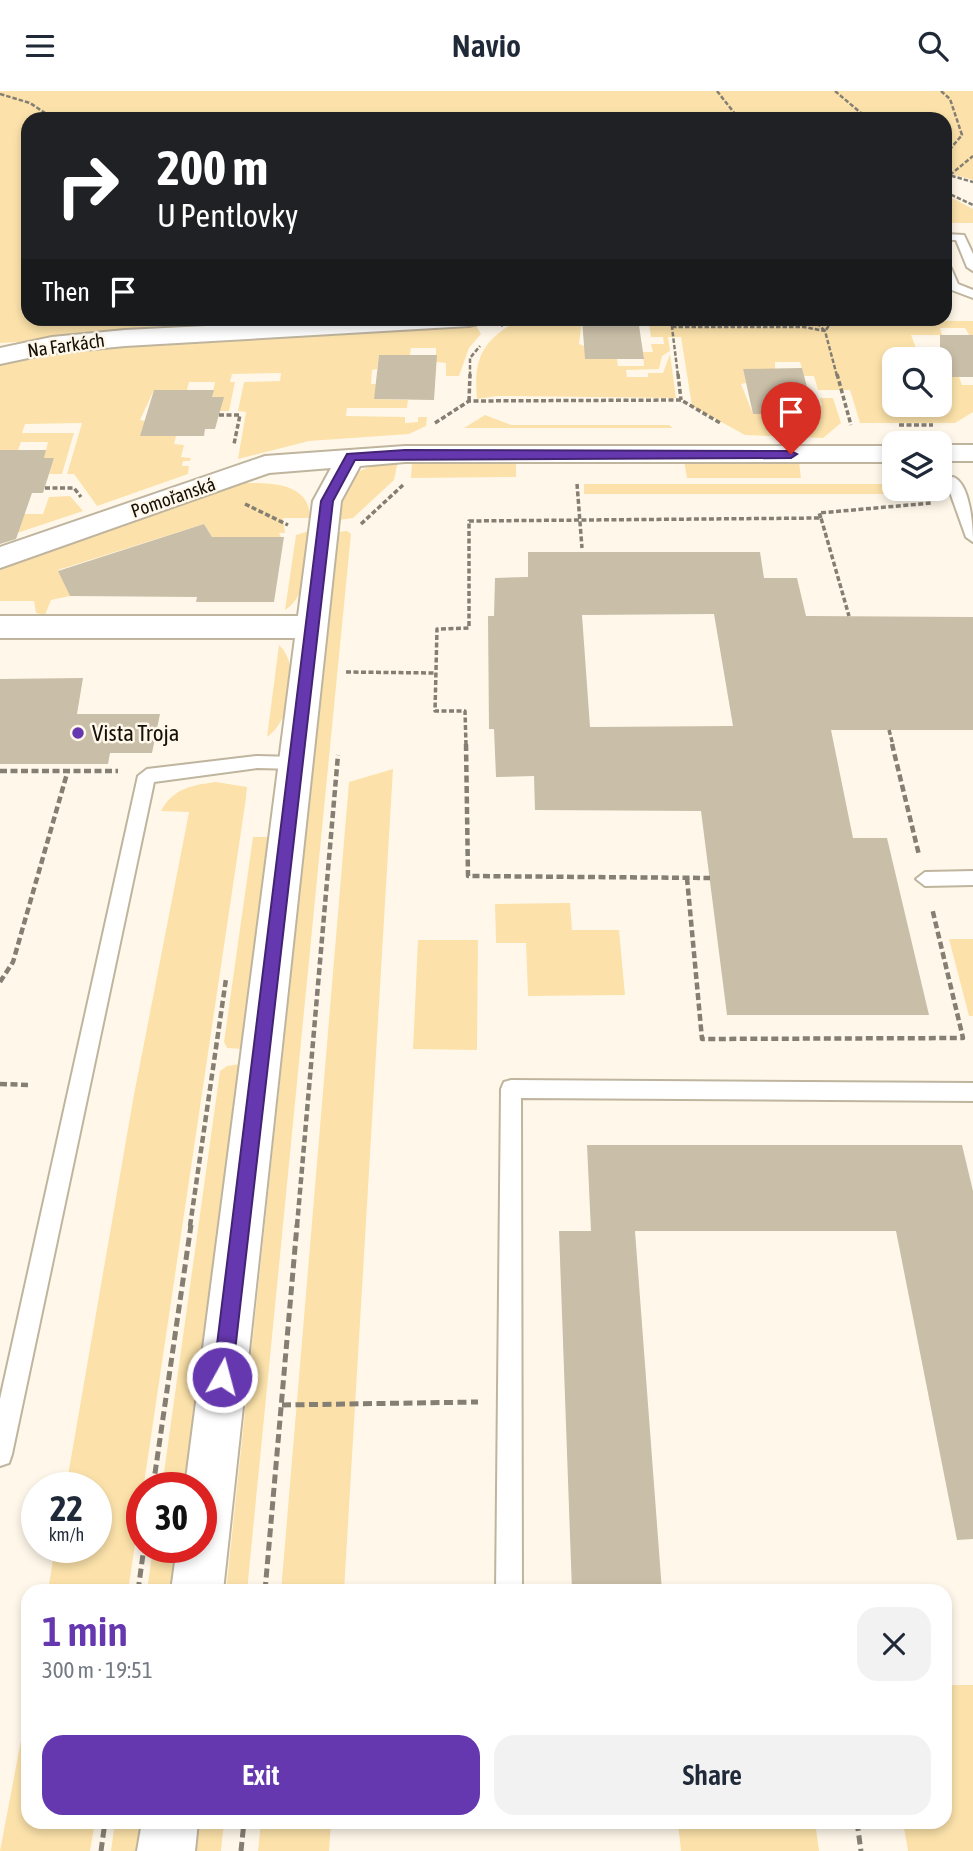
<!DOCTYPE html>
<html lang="en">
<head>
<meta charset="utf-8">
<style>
  body { margin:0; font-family:"Asap Condensed",sans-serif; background:#f2f2f3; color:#1f2937; height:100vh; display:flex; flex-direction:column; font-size:26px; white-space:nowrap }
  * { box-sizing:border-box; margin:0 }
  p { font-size:23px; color:#747a83 }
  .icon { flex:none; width:38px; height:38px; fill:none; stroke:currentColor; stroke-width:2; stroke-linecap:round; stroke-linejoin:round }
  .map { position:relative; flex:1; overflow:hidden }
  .panel { position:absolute; left:21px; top:1493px; width:931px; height:245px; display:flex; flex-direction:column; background:#fff; border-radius:21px; box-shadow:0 4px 10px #0003 }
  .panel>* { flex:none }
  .hud { position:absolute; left:21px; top:21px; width:931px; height:214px; border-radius:21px; box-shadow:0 4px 10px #0003; background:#202124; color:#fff; overflow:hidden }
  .controls { position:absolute; left:882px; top:256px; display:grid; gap:14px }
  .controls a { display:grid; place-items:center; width:70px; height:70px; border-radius:14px; background:#fff; box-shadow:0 4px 10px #0003; font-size:35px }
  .speed { position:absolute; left:21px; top:1381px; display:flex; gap:14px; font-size:35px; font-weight:700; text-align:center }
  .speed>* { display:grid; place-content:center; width:91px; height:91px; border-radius:50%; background:#fff; box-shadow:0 4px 10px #0003; line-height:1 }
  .speed small { font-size:18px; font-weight:400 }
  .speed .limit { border:10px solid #d22; background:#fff; color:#111 }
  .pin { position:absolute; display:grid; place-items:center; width:60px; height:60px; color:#fff; margin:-72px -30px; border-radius:50% 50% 50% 0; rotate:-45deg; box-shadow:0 0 7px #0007 }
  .pin .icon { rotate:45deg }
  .me { position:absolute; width:77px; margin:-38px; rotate:7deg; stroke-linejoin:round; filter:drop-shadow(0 0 5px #0008) }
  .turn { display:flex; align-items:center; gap:24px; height:147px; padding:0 21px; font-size:32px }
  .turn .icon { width:91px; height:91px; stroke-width:2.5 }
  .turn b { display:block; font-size:49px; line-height:60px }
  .then { display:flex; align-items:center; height:66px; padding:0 21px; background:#0003; gap:14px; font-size:26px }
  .round { display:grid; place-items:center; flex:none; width:74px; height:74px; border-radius:21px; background:#f2f2f3 }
  .overview { display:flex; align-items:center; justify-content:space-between; height:119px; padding:0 21px }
  h1 { font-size:42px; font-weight:600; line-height:52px; color:#6638b0 }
  .cta { display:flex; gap:14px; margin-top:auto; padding:14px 21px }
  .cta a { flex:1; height:80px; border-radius:21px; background:#6638b0; color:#fff; font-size:28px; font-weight:600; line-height:80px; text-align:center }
  .cta a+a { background:#f2f2f3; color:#1f2937 }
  header { display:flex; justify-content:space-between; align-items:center; height:91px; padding:0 21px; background:#fff; font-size:32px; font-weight:600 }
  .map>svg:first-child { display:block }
</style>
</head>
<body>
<header><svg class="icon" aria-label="menu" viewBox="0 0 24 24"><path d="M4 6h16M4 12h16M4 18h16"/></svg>Navio<svg class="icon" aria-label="search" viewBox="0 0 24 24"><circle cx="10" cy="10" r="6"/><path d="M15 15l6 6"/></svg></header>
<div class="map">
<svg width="973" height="1760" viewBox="0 0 973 1760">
  <rect width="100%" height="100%" fill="#fff8ea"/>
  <!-- green -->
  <g fill="#fce2aa">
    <path d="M0 0H973V89L945 81V28H28V228H472L481 243 469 257 459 285H446V272L436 271V257H411L410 264H379L377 278 372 279 371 293H376L374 308 408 309 407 317H347L346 325 405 326V332L418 331V326H427L426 335 409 343 309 350 238 368 246 321 238 320 244 291 280 290 281 282 232 283 230 291H235L229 320H220L222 306H212L215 291H189L187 299H154L140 329 145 330 140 345H176L174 353 184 354 181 366 191 367 190 370H183L182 375H189L188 383 97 415 74 383H67L82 332 25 333 22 342H74L62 383H49L54 367H44L48 351H21L18 359H0V270L33 250 0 252Z"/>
    <path d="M945 103 973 118V132H945Z"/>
    <path d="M520 228H582L579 253 617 268 618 275H644L643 261H653L651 253H664L663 246H651L649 233H639L638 228 973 230V250L965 237H940L942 244H911L916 257 911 258 915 268H894V313H940V286H959L962 294H973V321L955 332H860L850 299H818L814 285H804L800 271H775V278H743L746 292 741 293 753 323H786L789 331H815L812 315H822L820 307H833L841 332 823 347 745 344 692 315 681 246H668L670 260 662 265 659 278 626 279 627 286H648V282H663L670 263 676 307 497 305 477 308C473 266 483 249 520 228Z"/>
    <path d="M485 324 511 334H669L673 337H464Z"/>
    <path d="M398 370 394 389 353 427 339 429C344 383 353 377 398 370Z"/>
    <path d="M412 370H516V386L411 387Z"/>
    <path d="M684 370H799L801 387H687Z"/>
    <path d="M243 392C270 392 310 391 310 427H283L285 442H279L281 446H212L204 433 58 479 70 505 51 509 45 524 36 522 34 510H0V477Z"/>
    <path d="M584 393H894V397H931L932 403H584Z"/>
    <path d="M70 405 83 420 17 442 24 423H43L49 406Z"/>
    <path d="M309 440C306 465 309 505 285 519L296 444Z"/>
    <path d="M347 440 351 443 247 1500H226L338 441Z"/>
    <path d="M279 554C302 575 291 630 267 646Z"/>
    <path d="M393 678 344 1500H281L349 691Z"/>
    <path d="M216 691 247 696 246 707 128 1500H48L55 1456H96V1396H66L133 1009 189 721 161 720C173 697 193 694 216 691Z"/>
    <path d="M253 746H270L243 958 227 957 224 951Z"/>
    <path d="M570 812 572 839H619L625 904 528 905 526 852H496L495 813Z"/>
    <path d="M949 848H973V925H969Z"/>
    <path d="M418 849H478L477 959 413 958Z"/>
    <path d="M241 973 187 1396H162L220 980 227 975Z"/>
    <path d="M153 1456H179L173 1500H147Z"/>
    <path d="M945 1594H973V1760H908L903 1731H945Z"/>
    <path d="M28 1612V1731H95L90 1760H0Z"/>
    <path d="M115 1731H143L140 1760H111Z"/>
    <path d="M199 1731H224L221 1760H196Z"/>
    <path d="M261 1731H331L329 1760H258Z"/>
    <path d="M678 1731H815L819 1760H681Z"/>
  </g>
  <!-- building -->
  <g fill="#c9bea7" fill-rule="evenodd">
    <path d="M582 228H638L644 268H585Z"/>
    <rect x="940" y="244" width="33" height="42"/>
    <path d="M379 264H437L434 309 374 308Z"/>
    <path d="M802 277 814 323H753L743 278Z"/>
    <path d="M154 299H214L212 306H224L215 338H205L204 345H140Z"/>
    <path d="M0 359H46L44 367H54L43 402H32L16 448 0 453Z"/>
    <path d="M204 433 212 446H284L274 511H196L197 506 70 505 58 480Z"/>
    <path d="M528 461H760L764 487H797L806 525 973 526V639H831L853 747H887L929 924H727L701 720 535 719 534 685 496 686 494 638H489L488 525H494L495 487 528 486ZM714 523 733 635 590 636 582 524Z"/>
    <path d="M83 587 77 623H160L152 662H110L108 673H0V588Z"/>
    <path d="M587 1054H962L973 1100V1448L957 1449 896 1140H635L662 1500H572L559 1140H591Z"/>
  </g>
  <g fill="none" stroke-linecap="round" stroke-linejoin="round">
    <defs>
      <g id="lane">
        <path d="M945 143 964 144 973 163V180L967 176 956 149H945Z"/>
        <path d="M945 173 951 177 958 193 973 199V207L949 198 945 190Z"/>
        <path d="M953 386C970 392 973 435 973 451L966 446 946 390Z"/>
        <path d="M257 665 296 666 305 672 296 678 257 677 154 691 12 1363 9 1372 0 1375V1308L138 685 147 678Z"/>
        <path d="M973 780V794L925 795 916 788 925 781Z"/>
        <path d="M511 989 973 992V1010L521 1007 522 1500H496L501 998 504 991Z"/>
      </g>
      <g id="street">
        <path d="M343 228H481L478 233 469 235 125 255 52 262 0 273V257L52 246 125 239Z"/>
        <rect x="940" y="354" width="33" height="16"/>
        <path d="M405 355H894V371H405L360 375 341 410 223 1500H171L177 1456H201V1396H185L295 547H0V525H298L313 410 331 377 269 382 0 477V456L265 365Z"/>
        <path d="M142 1731H198L195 1760H137Z"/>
      </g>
    </defs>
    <!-- lane casing -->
    <use href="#lane" stroke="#bfb49e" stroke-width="4"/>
    <!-- street casing -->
    <use href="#street" stroke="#bfb49e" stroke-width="4"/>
    <!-- path-far3 -->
    <g stroke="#847e73" stroke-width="2.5" stroke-dasharray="4.5 2" stroke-linecap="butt">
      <path d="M717 0 739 28"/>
      <path d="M835 0 868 28"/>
      <path d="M941 0 950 8 962 44 945 64"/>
      <path d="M0 3 30 12 54 28"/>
      <path d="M945 83 973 91"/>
      <path d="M950 84 973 65"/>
      <path d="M945 101 973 114"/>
      <path d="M671 228 678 285"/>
      <path d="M817 232 825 240 834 228"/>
      <path d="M501 235 512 228"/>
      <path d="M672 236H804L825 240 837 285"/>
      <path d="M470 285V267L480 255"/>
    </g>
    <!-- path-far2 -->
    <g stroke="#847e73" stroke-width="3.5" stroke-dasharray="5 2.5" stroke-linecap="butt">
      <path d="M678 283 681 309"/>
      <path d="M837 283 851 334"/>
      <path d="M469 310 470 283"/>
      <path d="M219 324H240L234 353"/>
      <path d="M435 332 469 310 681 309 722 333"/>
      <path d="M899 334H933"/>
      <path d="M577 393 582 457"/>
      <path d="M45 397H74L81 406"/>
      <path d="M245 413 288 434"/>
      <path d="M821 427 819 422 932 412"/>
      <path d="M361 433 403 394"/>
      <path d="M346 581 435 582"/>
      <path d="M889 639 893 654"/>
      <path d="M466 654 465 620H435L437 538 469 537V430L821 427 849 525"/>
    </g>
    <!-- path-far1 -->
    <g stroke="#847e73" stroke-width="4.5" stroke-dasharray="7 3.5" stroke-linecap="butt">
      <path d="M466 653 468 785 710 787"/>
      <path d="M892 653 919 764"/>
      <path d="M0 680H118"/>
      <path d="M687 787 702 948 963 947 932 817"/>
      <path d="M0 891 13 871 68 679"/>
      <path d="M0 993 30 994"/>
      <path d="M190 1135 226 888"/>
      <path d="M297 1135 338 664"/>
    </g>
    <!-- path -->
    <g stroke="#847e73" stroke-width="5" stroke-dasharray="9 4.5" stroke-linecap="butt">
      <path d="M282 1314 478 1311"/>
      <path d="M153 1396 191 1134"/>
      <path d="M138 1500 144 1456"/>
      <path d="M265 1500 297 1134"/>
      <path d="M857 1731 861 1760"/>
      <path d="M101 1760 105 1731"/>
      <path d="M241 1760 244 1731"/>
    </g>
    <!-- lane -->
    <use href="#lane" fill="#fff" fill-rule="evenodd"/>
    <!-- street -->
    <use href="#street" fill="#fff" fill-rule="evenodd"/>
  </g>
  <!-- route -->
  <path fill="#6638b0" stroke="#422472" stroke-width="2" d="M405 359 791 360 797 363 791 367 355 369 333 410 232 1286 229 1293 222 1296 216 1293 213 1286 321 410 347 363Z"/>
  <!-- markers -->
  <circle fill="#6638b0" stroke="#fff8ea" stroke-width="2.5" cx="78" cy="642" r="7"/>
  <g text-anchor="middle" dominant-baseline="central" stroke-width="5" stroke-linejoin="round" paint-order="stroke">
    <!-- far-street labels -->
    <g font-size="19" fill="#151109" stroke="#fff8ea">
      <text transform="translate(66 254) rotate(-8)">Na Farkách</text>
      <text transform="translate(173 406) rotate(-19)">Pomořanská</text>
    </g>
    <!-- poi labels -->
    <g font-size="23" fill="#151109" stroke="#fff8ea" text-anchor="start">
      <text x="92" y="642">Vista Troja</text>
    </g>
  </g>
</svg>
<div class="controls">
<a><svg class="icon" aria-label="search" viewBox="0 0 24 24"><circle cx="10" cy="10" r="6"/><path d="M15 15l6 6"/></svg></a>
<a><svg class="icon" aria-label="layers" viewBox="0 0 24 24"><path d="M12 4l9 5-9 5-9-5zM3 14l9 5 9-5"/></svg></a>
</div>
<div class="speed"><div>22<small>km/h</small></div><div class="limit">30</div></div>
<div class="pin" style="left:791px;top:363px;background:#d93025"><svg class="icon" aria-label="arrive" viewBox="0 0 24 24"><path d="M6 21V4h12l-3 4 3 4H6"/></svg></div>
<svg class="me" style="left:222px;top:1286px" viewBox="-20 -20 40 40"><circle r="17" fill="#6638b0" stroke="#fff" stroke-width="3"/><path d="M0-11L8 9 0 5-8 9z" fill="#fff"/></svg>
<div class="hud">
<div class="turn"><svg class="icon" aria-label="right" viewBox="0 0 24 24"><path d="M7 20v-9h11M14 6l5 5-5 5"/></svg><div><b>200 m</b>U Pentlovky</div></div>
<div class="then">Then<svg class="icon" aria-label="arrive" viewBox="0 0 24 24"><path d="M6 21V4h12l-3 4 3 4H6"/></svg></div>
</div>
<section class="panel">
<div class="overview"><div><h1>1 min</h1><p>300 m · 19:51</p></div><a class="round"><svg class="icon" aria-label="close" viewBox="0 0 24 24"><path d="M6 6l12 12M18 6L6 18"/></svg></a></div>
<div class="cta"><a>Exit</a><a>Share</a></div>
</section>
</div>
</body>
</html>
